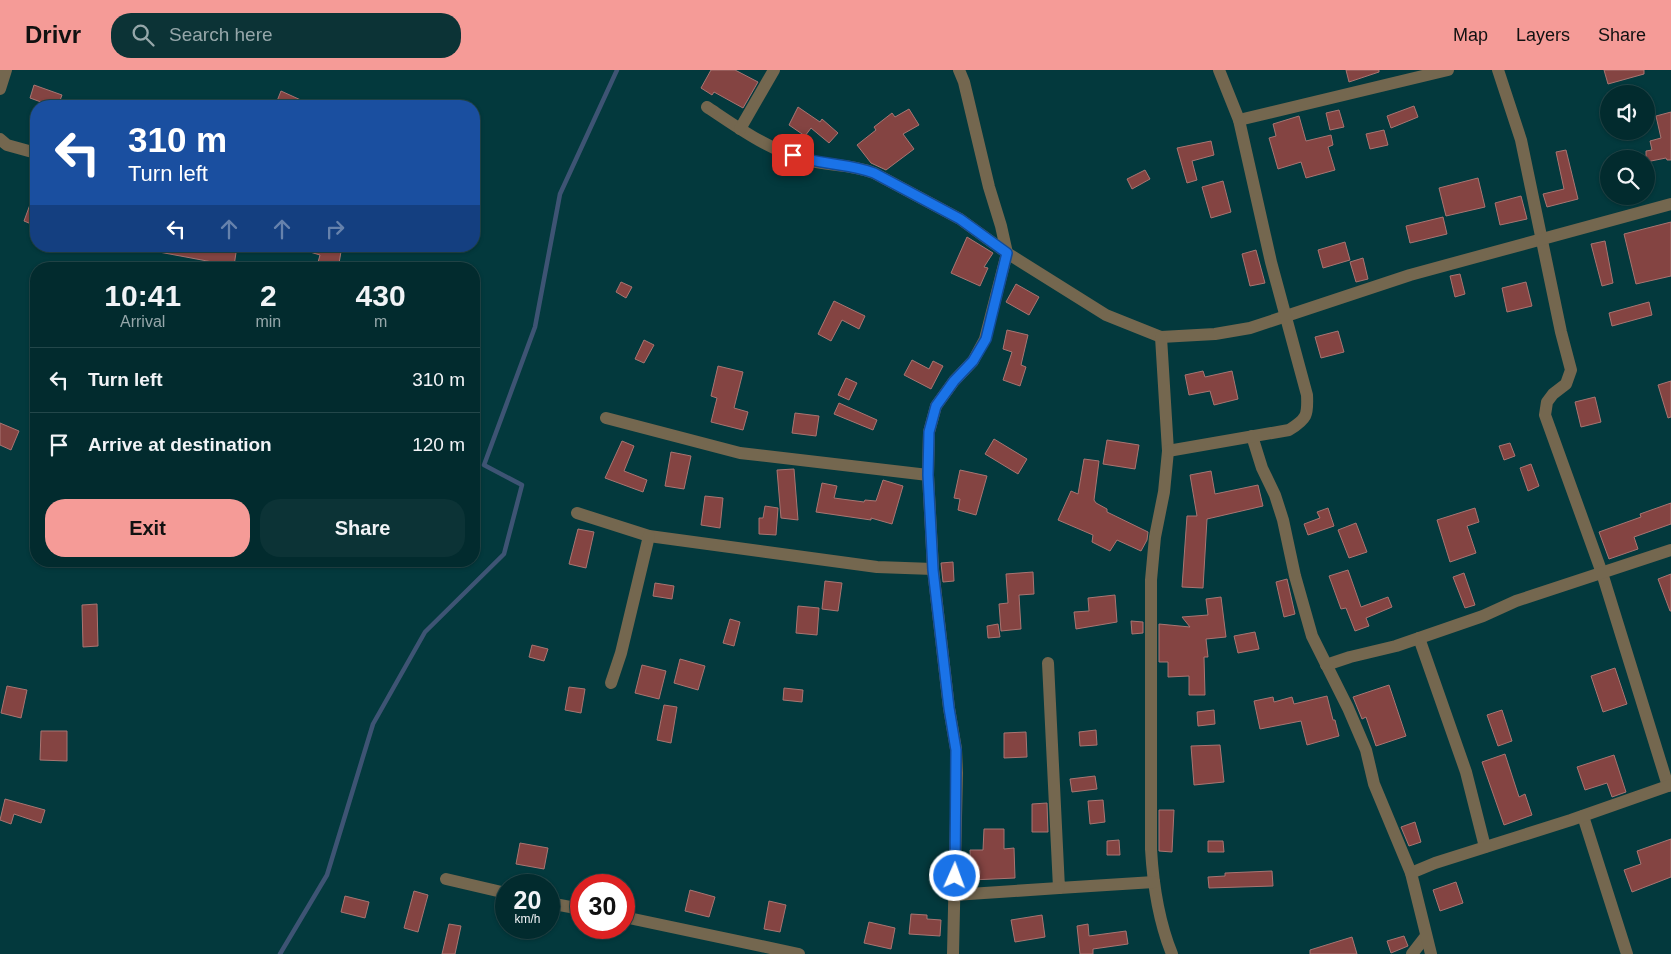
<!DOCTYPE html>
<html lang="en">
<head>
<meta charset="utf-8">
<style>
  body { margin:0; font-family:Helvetica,sans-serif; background:#0c3336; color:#f1f3f6; height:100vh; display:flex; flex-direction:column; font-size:19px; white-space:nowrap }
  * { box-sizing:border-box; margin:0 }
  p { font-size:16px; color:#96a7aa }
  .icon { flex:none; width:28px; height:28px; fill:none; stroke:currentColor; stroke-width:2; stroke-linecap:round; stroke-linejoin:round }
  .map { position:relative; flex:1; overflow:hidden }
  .side { position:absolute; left:30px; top:192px; width:450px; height:305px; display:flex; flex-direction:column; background:#022b2e; border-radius:20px; box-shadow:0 1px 4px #0004,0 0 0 1px #23474a }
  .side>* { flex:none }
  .top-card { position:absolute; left:30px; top:30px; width:450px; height:152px; border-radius:20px; box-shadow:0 1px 4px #0004,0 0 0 1px #23474a; background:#1a4fa0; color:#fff; overflow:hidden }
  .tools { position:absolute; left:1600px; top:15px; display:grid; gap:10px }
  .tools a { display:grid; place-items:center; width:55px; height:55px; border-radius:50%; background:#022b2e; box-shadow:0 1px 4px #0004,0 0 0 1px #23474a; font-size:25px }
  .speed { position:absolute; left:495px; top:804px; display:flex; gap:10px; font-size:25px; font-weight:700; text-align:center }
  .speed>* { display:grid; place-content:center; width:65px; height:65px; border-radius:50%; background:#022b2e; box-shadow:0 1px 4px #0004,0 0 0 1px #23474a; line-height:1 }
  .speed small { font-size:12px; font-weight:400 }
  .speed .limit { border:8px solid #d22; background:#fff; color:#111 }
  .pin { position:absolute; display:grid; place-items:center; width:42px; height:42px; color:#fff; margin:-21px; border-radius:10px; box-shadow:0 2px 8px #0006 }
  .me { position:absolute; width:55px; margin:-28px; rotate:2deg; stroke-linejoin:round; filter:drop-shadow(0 0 4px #0008) }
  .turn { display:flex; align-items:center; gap:18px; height:105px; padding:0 15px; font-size:22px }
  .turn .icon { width:65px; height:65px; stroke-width:2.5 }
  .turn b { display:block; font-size:35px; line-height:42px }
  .lanes { display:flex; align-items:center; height:48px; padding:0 15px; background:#0003; justify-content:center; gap:25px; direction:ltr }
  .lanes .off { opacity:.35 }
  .eta { display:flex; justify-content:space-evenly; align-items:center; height:85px; text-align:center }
  .eta b { font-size:30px; font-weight:700; line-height:35px }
  .action { display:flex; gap:10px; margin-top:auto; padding:10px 15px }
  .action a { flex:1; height:58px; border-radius:20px; background:#f59b97; color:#111; font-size:20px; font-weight:700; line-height:58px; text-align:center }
  .action a+a { background:#0c3336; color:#f1f3f6 }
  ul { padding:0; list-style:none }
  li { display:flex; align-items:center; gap:15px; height:65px; padding:0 15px; border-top:1px solid #23474a }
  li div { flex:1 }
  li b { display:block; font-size:19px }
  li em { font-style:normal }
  header { display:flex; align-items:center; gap:30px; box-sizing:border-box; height:70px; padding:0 25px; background:#f59b97; color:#111 }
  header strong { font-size:24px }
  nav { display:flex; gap:28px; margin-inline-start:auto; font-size:18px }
  .search { width:350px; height:45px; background:#0c3336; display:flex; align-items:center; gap:12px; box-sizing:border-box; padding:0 18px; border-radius:20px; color:#96a7aa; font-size:19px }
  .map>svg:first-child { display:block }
</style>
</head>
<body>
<header>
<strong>Drivr</strong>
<div class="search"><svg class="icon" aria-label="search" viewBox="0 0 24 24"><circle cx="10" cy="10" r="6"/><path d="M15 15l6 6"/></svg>Search here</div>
<nav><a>Map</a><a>Layers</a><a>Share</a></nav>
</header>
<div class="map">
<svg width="1671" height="884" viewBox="0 0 1671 884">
  <rect width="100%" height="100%" fill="#03393d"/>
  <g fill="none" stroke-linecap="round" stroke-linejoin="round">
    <!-- stream -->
    <path stroke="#3e5474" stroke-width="4.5" d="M280 884 327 805 373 654 425 562 504 484 522 415 484 395 535 257 560 124 617 0"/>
  </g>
  <!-- building -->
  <g fill="#844442" stroke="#a87572">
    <path d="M711 0H735L758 12 743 38 714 22 712 25 701 18Z"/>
    <path d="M1346 0H1379V2L1349 12Z"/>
    <path d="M1604 0H1644V4L1608 14Z"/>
    <path d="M34 15 62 25 58 36H52L30 28Z"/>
    <path d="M281 21 314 36H275Z"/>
    <path d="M1414 36 1418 47 1391 58 1387 46Z"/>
    <path d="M798 37 820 52 822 49 838 63 829 73 811 58 805 66 789 55Z"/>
    <path d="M909 39 919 55 903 64 914 79 886 100 871 93 857 75 876 60 874 57 892 43 895 47Z"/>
    <path d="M1339 40 1344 57 1330 60 1326 43Z"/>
    <path d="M1671 42V90H1667L1666 88 1646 92V81L1652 80 1650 71 1661 68 1656 46Z"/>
    <path d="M1299 46 1306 71 1331 65 1333 75 1328 77 1335 100 1306 108 1301 92 1278 99 1269 68 1276 66 1273 54Z"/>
    <path d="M1384 60 1388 75 1370 79 1366 64Z"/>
    <path d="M1211 71 1214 85 1192 91 1197 110 1187 113 1177 78Z"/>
    <path d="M1566 80 1578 129 1547 137 1543 124 1564 119 1556 82Z"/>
    <path d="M1145 100 1150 109 1132 119 1127 109Z"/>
    <path d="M1478 108 1485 137 1446 146 1439 118Z"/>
    <path d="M1223 111 1231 142 1211 148 1202 117Z"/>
    <path d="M35 121H36V156L24 151Z"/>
    <path d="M1521 126 1527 149 1500 155 1495 133Z"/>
    <path d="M1443 147 1447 164 1410 173 1406 156Z"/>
    <path d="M1671 152V206L1636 214 1624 164Z"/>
    <path d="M967 167 993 183 984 197 988 198 980 216 951 203Z"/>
    <path d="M1605 171 1613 213 1602 216 1591 174Z"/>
    <path d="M1345 172 1350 190 1323 198 1318 180Z"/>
    <path d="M159 176H237L234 196 159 182Z"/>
    <path d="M300 176H342L338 199H325L317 196 320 185 300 179Z"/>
    <path d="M1256 180 1265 213 1250 216 1242 184Z"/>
    <path d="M1363 188 1368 209 1356 212 1350 192Z"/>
    <path d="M1460 204 1465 224 1455 227 1450 206Z"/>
    <path d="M621 212 632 217 626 228 616 222Z"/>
    <path d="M1526 212 1532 236 1507 242 1502 218Z"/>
    <path d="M1016 214 1039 227 1029 245 1006 232Z"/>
    <path d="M834 231 865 246 859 259 842 250 831 271 818 264Z"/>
    <path d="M1649 232 1652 245 1612 256 1609 243Z"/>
    <path d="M1007 260 1028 265 1021 295 1026 297 1020 316 1003 310 1012 282 1003 279Z"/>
    <path d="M1338 261 1344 282 1321 288 1315 267Z"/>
    <path d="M644 270 654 275 644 293 635 289Z"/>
    <path d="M912 290 929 299 933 291 943 296 931 319 904 305Z"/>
    <path d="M718 296 743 302 734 338 748 342 743 360 711 352 717 328 711 326Z"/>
    <path d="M1203 301 1205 307 1232 301 1238 329 1214 335 1210 321 1189 325 1185 305Z"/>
    <path d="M846 308 857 313 849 330 838 325Z"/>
    <path d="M1671 311V347L1668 348 1658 315Z"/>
    <path d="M1595 327 1601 352 1581 357 1575 332Z"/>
    <path d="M839 333 877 350 873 360 834 344Z"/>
    <path d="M795 343 819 346 816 366 792 363Z"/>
    <path d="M0 353 19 361 11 380 0 375Z"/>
    <path d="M994 369 1027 389 1018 404 985 384Z"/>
    <path d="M1107 370 1139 375 1135 399 1103 394Z"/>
    <path d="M622 371 634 376 624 401 647 410 643 422 605 408Z"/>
    <path d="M1510 373 1515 386 1504 390 1499 376Z"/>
    <path d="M671 382 691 386 684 419 665 416Z"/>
    <path d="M1084 389 1099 391 1094 430 1096 433 1107 439V442L1148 462 1147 470 1141 481 1117 470 1110 481 1092 472 1093 465 1058 450 1071 421 1078 424Z"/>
    <path d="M1531 394 1539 416 1528 421 1520 398Z"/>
    <path d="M794 399 798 450 781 448 777 400Z"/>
    <path d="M960 400 987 406 976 445 958 440 960 429 954 428Z"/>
    <path d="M1211 401 1215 424 1258 415 1263 436 1207 449 1203 518 1182 517 1187 446H1197L1190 405Z"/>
    <path d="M883 410 903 416 892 454 871 448V450L816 442 822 413 837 416 834 428 864 432 865 430 876 431Z"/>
    <path d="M705 426 723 428 720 458 701 455Z"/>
    <path d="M1671 433V454L1634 467 1638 479 1609 489 1599 462 1641 447 1640 444Z"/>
    <path d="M765 436 778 438 776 465 759 464V448H763Z"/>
    <path d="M1328 438 1334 456 1308 465 1304 454 1320 448 1317 442Z"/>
    <path d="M1475 438 1479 452 1467 456 1476 483 1450 492 1437 450Z"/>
    <path d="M1356 453 1367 482 1349 488 1338 460Z"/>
    <path d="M578 459 594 462 586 498 569 494Z"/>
    <path d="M953 492 954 511 943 512 941 493Z"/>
    <path d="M1348 500 1361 537 1388 527 1392 537 1366 548 1369 556 1355 561 1346 538 1341 539 1329 506Z"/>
    <path d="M1033 502 1034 524 1019 525 1021 559 1001 561 999 534 1008 533 1006 504Z"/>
    <path d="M1464 503 1475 535 1465 538 1453 507Z"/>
    <path d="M1671 504V541H1670L1658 509Z"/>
    <path d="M1287 509 1295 544 1284 547 1276 512Z"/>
    <path d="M825 511 842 513 838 541 822 539Z"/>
    <path d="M655 513 674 516 672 529 653 526Z"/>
    <path d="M1115 525 1117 552 1076 559 1074 542 1089 541 1088 528Z"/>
    <path d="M1221 527 1226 567 1206 569 1208 587H1204L1205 625H1189V606L1168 607V592H1159V554L1190 557 1182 547 1208 545 1206 529Z"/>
    <path d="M97 534 98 576 83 577 82 535Z"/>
    <path d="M798 536 819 538 817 565 796 563Z"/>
    <path d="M730 549 740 552 734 576 723 573Z"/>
    <path d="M1131 551 1143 552V563L1132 564Z"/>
    <path d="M998 554 1000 567 988 568 987 556Z"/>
    <path d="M1255 562 1259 579 1238 583 1234 566Z"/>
    <path d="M532 575 548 579 544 591 529 587Z"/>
    <path d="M680 589 705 596 698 620 674 613Z"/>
    <path d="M642 595 666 601 659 629 635 623Z"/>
    <path d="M1615 598 1627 634 1603 642 1591 606Z"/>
    <path d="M1389 615 1406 666 1376 676 1366 647 1362 649 1353 627Z"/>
    <path d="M7 616 27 620 21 648 1 643Z"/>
    <path d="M569 617 585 619 581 643 565 640Z"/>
    <path d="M784 618 803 620 802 632 783 630Z"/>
    <path d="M1327 626 1333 650H1335L1339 666 1307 675 1301 651 1260 659 1254 631 1273 627 1274 632 1292 627 1294 634Z"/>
    <path d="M664 635 677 637 671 673 657 670Z"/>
    <path d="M1214 640 1215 654 1198 656 1197 642Z"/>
    <path d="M1502 640 1512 671 1498 676 1487 645Z"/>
    <path d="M1096 660 1097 675 1080 676 1079 662Z"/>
    <path d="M41 661H67V691L40 690Z"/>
    <path d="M1026 662 1027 687 1004 688V663Z"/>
    <path d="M1220 675 1224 712 1194 715 1191 676Z"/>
    <path d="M1505 684 1519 727 1525 724 1532 745 1504 755 1482 692Z"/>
    <path d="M1614 685 1626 722 1612 727 1607 713 1585 720 1577 697Z"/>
    <path d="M1095 706 1097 719 1072 722 1070 709Z"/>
    <path d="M5 729 45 740 41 753 14 744 11 754 0 750Z"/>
    <path d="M1103 730 1105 752 1090 754 1088 731Z"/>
    <path d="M1047 733 1048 762H1032V734Z"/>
    <path d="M1159 740H1174L1172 782 1159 781Z"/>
    <path d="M1415 752 1421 772 1409 776 1401 757Z"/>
    <path d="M984 759H1004V779L1014 778 1015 808 971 810 970 780H983Z"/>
    <path d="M1671 769V807L1632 822 1624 800 1641 794 1637 781Z"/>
    <path d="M1119 770 1120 785H1107V771Z"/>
    <path d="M1208 771H1223L1224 782H1208Z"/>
    <path d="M520 773 548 778 544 799 516 794Z"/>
    <path d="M1272 801 1273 816 1209 818 1208 807 1225 806V803Z"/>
    <path d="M1456 812 1463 833 1440 841 1433 820Z"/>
    <path d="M690 820 715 827 709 847 685 841Z"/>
    <path d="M414 821 428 825 418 862 404 858Z"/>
    <path d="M345 826 369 832 365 848 341 842Z"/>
    <path d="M769 831 786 835 780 862 764 859Z"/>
    <path d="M911 844 927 845V849L941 850 940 866 909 864Z"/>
    <path d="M1042 845 1045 867 1015 872 1011 850Z"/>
    <path d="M869 852 895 858 891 879 864 873Z"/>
    <path d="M449 854 461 856 455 884H442Z"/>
    <path d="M1088 854 1089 866 1126 861 1128 874 1093 879V884H1080L1077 856Z"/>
    <path d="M1404 866 1408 876 1391 883 1387 871Z"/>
    <path d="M1352 867 1357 884H1310V880Z"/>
  </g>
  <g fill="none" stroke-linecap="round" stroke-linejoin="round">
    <!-- minor -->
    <g stroke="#74674f" stroke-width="12">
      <path d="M1498 0 1521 70 1561 262 1571 300 1566 314 1553 324 1547 332 1545 345 1602 503 1668 716"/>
      <path d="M0 19 6 0"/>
      <path d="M707 37C737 57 770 81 806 90 829 96 852 94 874 103L960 149 1007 183 1106 245 1161 267 1215 264 1250 258 1410 205 1671 134"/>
      <path d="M1239 50 1448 0"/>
      <path d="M740 59 774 0"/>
      <path d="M0 69 7 75 36 83"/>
      <path d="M1161 267 1168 381 1164 422 1155 467 1151 510V779C1153 814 1159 852 1172 884"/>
      <path d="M606 348 740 383 928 405"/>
      <path d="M1252 366 1262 398 1275 425 1283 450 1295 506 1312 566 1348 638 1366 680 1374 714 1411 803"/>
      <path d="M1168 381 1289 360C1307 349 1308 345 1307 325L1271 192 1239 50 1219 0"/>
      <path d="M577 443 649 466 877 497 933 499"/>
      <path d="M1419 568 1466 702 1485 777"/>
      <path d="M1048 593 1059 818 1154 812"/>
      <path d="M1326 595 1350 587 1396 576 1483 546 1516 531 1671 480"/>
      <path d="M611 613 621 583 649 466"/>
      <path d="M1583 746 1627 884"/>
      <path d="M446 809 506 823"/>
      <path d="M954 825 1059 818"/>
      <path d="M549 833 581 839"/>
      <path d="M624 847 799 884"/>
      <path d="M953 884 957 703 956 679 949 638 933 499 928 405 929 362 936 336 954 311 973 291 985 269 1007 183 1001 156 989 117 964 12 959 0"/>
      <path d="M1412 884 1426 866"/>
      <path d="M1431 884 1411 803 1435 793 1571 750 1671 715"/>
    </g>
  </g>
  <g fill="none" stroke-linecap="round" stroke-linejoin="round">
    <defs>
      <path id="route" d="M793 85C819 95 848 93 874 103L960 149 1007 183 986 269 973 291 954 311 936 336 929 362 928 405 933 500 949 638 956 680 955 806"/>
    </defs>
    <!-- route casing -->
    <use href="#route" stroke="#114b97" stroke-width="12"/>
    <!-- route -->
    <use href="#route" stroke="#1a73e8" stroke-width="9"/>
  </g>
</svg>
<div class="tools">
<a><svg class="icon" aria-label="sound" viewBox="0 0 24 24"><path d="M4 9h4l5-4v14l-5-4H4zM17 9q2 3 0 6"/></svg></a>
<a><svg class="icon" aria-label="search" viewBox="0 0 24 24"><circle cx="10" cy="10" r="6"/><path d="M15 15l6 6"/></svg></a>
</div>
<div class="speed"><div>20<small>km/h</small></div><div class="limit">30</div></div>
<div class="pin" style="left:793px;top:85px;background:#d93025"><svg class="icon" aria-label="arrive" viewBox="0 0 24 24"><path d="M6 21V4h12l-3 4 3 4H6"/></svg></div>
<svg class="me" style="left:955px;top:806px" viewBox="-20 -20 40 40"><circle r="17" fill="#1a73e8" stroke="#fff" stroke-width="3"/><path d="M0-11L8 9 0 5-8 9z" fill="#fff"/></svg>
<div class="top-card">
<div class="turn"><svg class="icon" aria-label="left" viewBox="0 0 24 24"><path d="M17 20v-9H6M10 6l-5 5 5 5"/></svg><div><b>310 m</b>Turn left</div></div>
<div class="lanes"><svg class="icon" aria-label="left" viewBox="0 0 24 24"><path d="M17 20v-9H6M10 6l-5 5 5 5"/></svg><svg class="icon off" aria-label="ahead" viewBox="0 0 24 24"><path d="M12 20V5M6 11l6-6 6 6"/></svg><svg class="icon off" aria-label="ahead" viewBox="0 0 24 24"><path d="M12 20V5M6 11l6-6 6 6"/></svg><svg class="icon off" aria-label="right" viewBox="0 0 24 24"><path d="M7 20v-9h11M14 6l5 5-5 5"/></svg></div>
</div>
<section class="side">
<div class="eta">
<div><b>10:41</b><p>Arrival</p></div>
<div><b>2</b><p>min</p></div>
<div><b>430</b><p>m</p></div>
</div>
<ul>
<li><svg class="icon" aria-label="left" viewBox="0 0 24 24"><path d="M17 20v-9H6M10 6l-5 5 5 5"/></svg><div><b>Turn left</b></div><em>310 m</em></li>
<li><svg class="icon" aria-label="arrive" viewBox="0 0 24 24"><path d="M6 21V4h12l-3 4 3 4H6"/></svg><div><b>Arrive at destination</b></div><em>120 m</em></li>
</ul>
<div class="action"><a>Exit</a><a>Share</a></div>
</section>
</div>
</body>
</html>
